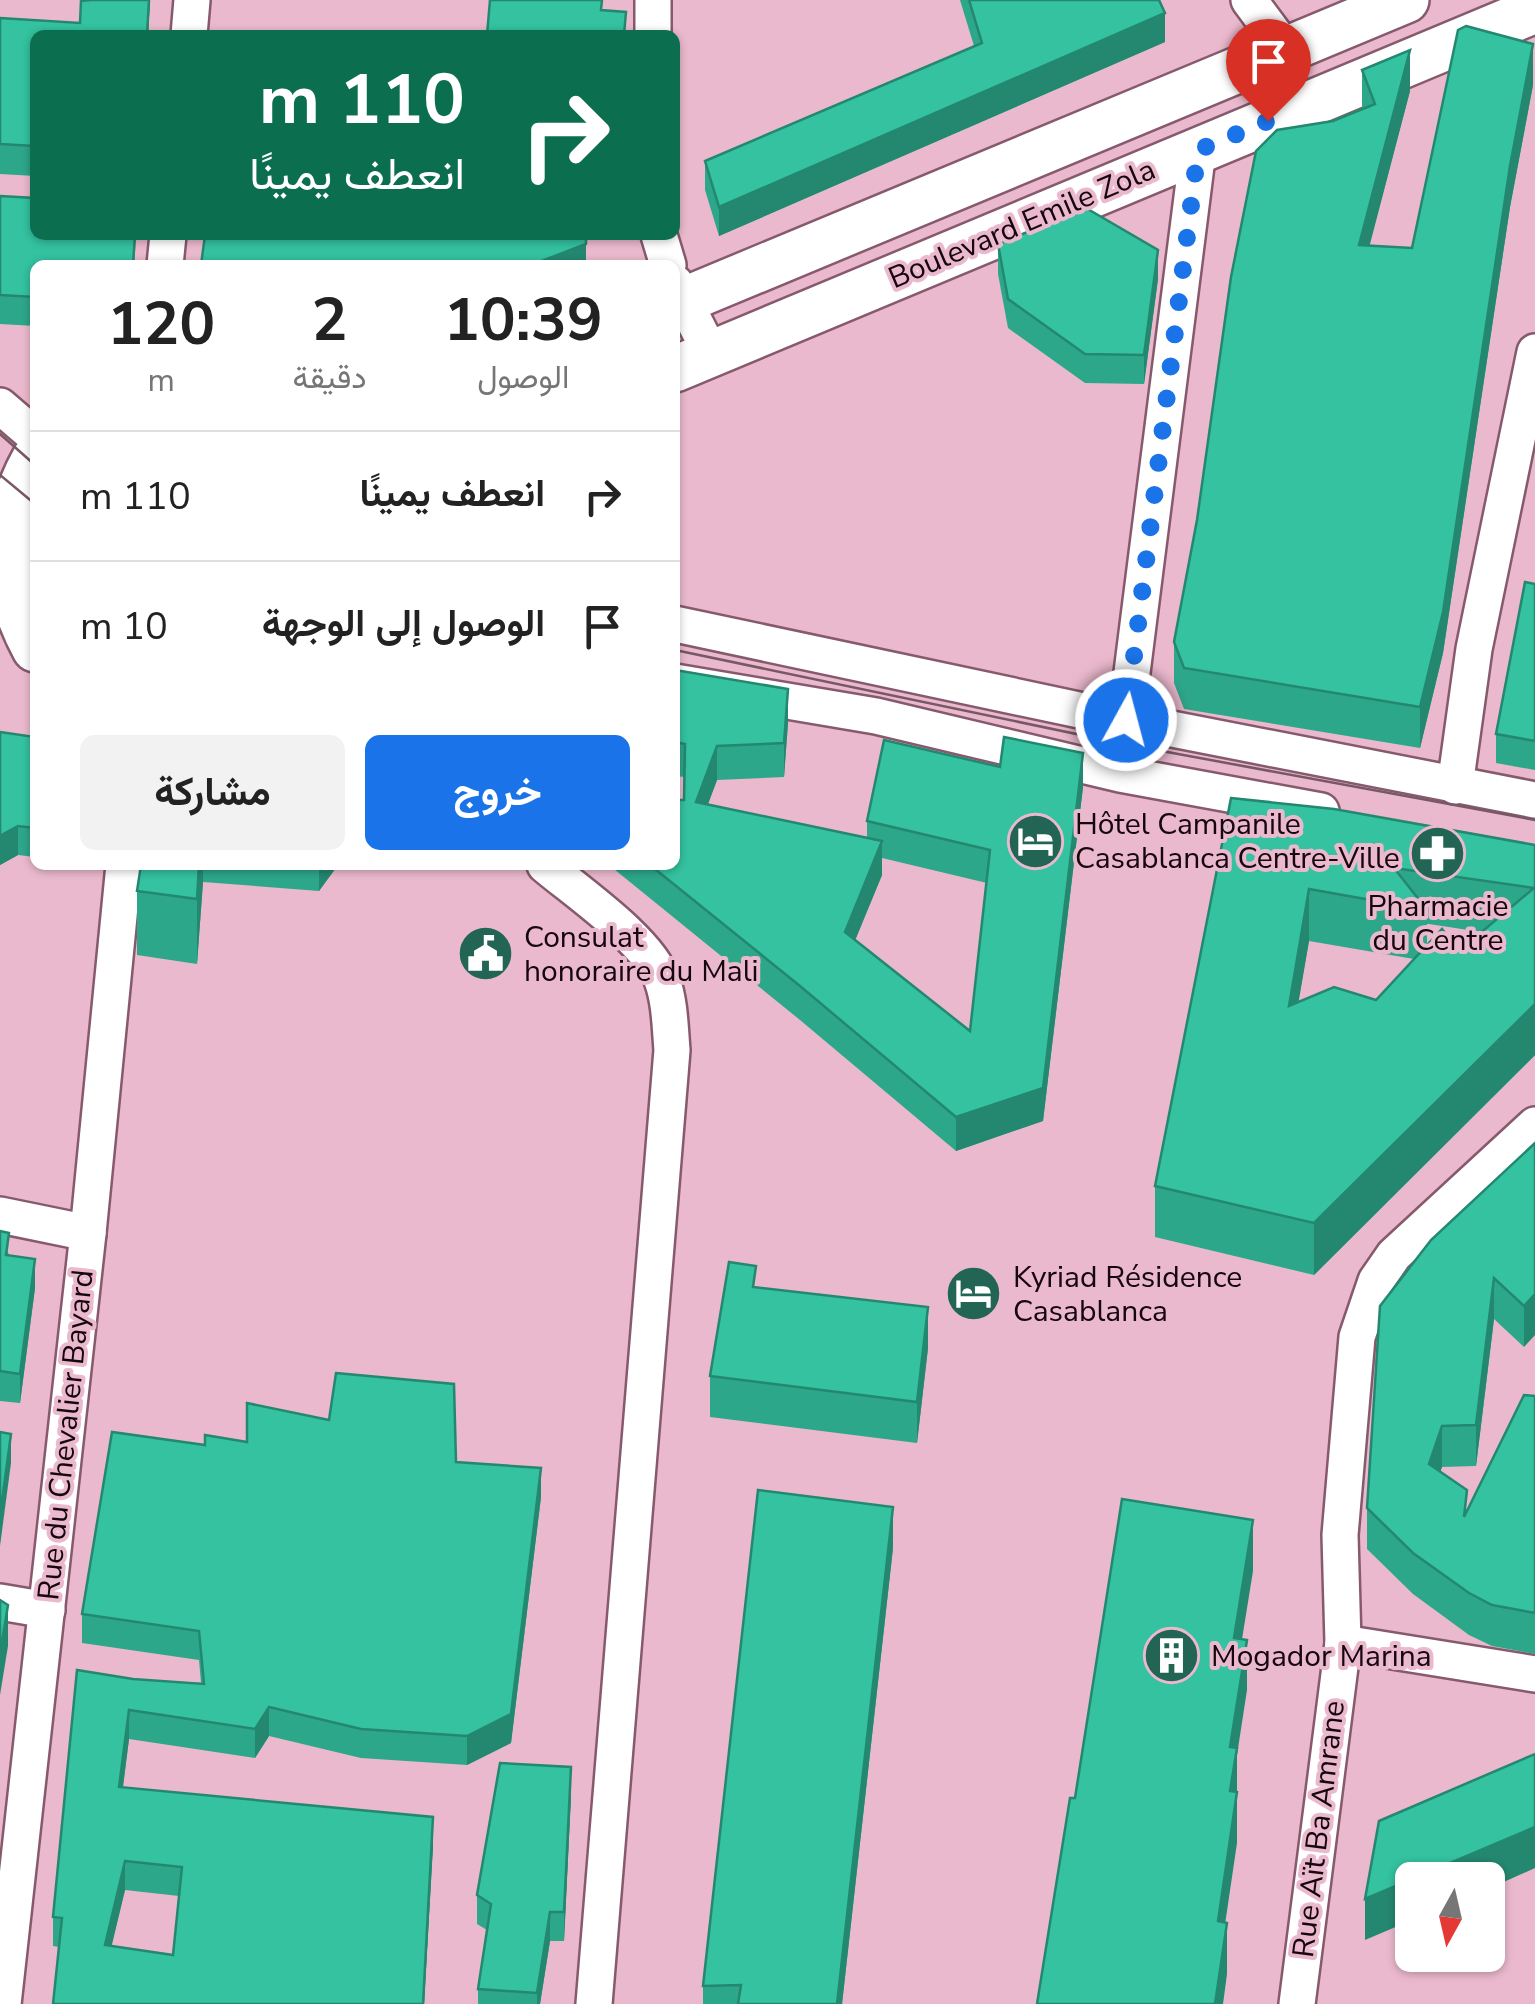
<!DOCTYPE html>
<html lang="ar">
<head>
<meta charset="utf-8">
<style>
  body { margin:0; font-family:"Nunito Sans",Vazirmatn,sans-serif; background:#f2f2f2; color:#222; direction:rtl; height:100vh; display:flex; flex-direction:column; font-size:38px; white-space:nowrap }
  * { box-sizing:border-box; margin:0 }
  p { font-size:32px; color:#767676 }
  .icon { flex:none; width:55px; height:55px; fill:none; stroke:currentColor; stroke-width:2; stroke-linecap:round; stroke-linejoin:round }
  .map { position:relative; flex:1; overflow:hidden; direction:ltr }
  .side { position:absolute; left:30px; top:260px; width:650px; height:610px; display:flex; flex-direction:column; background:#fff; border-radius:15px; box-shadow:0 2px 8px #0004; direction:rtl }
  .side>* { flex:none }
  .banner { position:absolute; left:30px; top:30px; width:650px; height:210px; border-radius:15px; box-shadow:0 2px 8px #0004; direction:rtl; background:#0b6e4f; color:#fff; overflow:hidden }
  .needle { width:65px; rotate:188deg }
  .tools { position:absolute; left:1395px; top:1862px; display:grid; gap:20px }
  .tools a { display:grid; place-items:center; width:110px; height:110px; border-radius:15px; background:#fff; box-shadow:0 2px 8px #0004; font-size:50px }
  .pin { position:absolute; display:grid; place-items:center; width:85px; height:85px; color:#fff; margin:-102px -42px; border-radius:50% 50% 50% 0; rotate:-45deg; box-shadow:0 0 10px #0007 }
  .pin .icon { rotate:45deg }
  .me { position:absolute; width:110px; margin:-55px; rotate:7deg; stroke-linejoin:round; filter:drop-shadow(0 0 8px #0008) }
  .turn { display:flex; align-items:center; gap:35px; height:210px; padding:0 50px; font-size:45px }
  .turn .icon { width:130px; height:130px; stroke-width:2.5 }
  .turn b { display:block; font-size:70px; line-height:85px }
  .eta { display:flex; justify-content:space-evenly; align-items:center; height:170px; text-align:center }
  .eta b { font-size:60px; font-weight:700; line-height:70px }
  .primary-button { display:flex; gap:20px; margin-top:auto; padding:20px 50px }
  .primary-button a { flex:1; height:115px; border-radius:15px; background:#1a73e8; color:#fff; font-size:40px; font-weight:700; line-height:115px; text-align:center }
  .primary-button a+a { background:#f2f2f2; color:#222 }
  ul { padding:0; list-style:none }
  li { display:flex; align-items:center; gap:30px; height:130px; padding:0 50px; border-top:2px solid #e0e0e0 }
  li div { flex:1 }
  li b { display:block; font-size:38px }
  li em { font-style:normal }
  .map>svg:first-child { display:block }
</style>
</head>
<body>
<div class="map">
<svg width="1535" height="2004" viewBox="0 0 1535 2004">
  <rect width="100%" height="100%" fill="#ebb9cd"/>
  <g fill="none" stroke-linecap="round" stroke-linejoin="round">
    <defs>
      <g id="minor">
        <path d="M653 0V35"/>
        <path d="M1249 0 1286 50"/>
        <path d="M189 35 192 0"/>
        <path d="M659 235 668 265"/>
        <path d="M165 265 168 235"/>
        <path d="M675 283 711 354"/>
        <path d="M0 406 35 436"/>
        <path d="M675 624 1126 720 1535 800"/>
        <path d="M675 682 876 716 1120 774 1321 811"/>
        <path d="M1126 720 1198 150"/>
        <path d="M1455 786 1474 649 1535 352"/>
        <path d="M545 865C577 892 650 942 662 980 670 1002 670 1027 672 1050L594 2004"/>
        <path d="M0 1215 88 1233"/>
        <path d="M0 1602 47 1610"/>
        <path d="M1343 1643 1535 1674"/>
        <path d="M3 2004 88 1233 124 865"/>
        <path d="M1297 2004 1343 1643 1340 1535 1357 1337 1376 1281 1394 1255 1535 1125"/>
      </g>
      <g id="major">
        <path d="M675 304 1406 0"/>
        <path d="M675 369 1535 10"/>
        <path d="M35 458C0 520 0 585 35 649"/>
      </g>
    </defs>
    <!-- minor casing -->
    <use href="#minor" stroke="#865a6c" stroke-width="40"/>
    <!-- major casing -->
    <use href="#major" stroke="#865a6c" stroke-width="50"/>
    <!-- minor -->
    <use href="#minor" stroke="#fff" stroke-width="35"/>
    <!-- major -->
    <use href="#major" stroke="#fff" stroke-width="45"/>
    <!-- tram -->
    <g stroke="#775864" stroke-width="2.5">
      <path d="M0 434 35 465"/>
      <path d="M0 475 35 504"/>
      <path d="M675 650 1124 744 1535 820"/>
    </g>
  </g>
  <!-- wall -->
  <g fill="#2da78a" fill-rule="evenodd">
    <path d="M150 0 148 35H35V176L0 174V18L80 23Z"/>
    <path d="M960 0H1159L1165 42 719 236 705 190V161L974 46Z"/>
    <path d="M1362 70 1410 91 1369 246 1412 248 1533 85 1510 207 1443 653 1420 748 1184 709 1174 683V642L1197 520 1333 121 1362 109Z"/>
    <path d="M0 196 35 235H136L134 265H35V326L0 324Z"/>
    <path d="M998 244 1158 279 1144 384 1085 383 1008 328 998 274Z"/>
    <path d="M1535 584V770L1496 763V734Z"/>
    <path d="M675 670 788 723 784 777 717 780 708 804 867 838V821L1083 787 1043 1121 956 1151 800 1020 609 865H675L684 800 685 777 675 776ZM882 858 987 883 970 1031 855 940 882 875Z"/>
    <path d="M0 732 35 737V857L18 855 0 865Z"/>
    <path d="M1334 809 1535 845V1055L1314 1275 1155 1237V1186ZM1427 924H1429L1481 932 1459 951 1427 946ZM1309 941 1414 959 1376 1000 1298 1002Z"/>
    <path d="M141 865H338L319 891 203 882 197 964 137 955V891Z"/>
    <path d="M1535 1143 1524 1347 1494 1319 1476 1466 1442 1467 1440 1472 1467 1510 1535 1396V1654L1492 1646 1469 1635 1413 1594 1367 1549V1508Z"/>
    <path d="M0 1231 9 1255 35 1288 20 1403 0 1401Z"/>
    <path d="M928 1348 917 1443 710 1417V1376Z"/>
    <path d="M247 1442 456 1462 541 1497 511 1743 467 1765 361 1758 269 1736 255 1758 129 1739 123 1788 433 1846 424 2004H53L59 1947 53 1946V1917L133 1679 201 1683 199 1660 82 1643V1614L205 1445ZM125 1890 179 1896 173 1955 111 1946Z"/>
    <path d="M893 1548 842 2004H703V1986Z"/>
    <path d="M571 1796 564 1941H550L540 2004H478V1989L487 1930 477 1924V1895Z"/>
  </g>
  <!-- shaded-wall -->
  <g fill="#248870">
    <path d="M149 0H150L148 35H147Z"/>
    <path d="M1165 13V42L719 236V207Z"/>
    <path d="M1533 44V85L1510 207 1443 653 1420 748V707L1510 166Z"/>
    <path d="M1410 50V91L1359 286V245Z"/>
    <path d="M586 244V265H531Z"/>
    <path d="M1158 250V279L1144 384V355Z"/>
    <path d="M788 689V723L784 777V743Z"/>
    <path d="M717 746V780L696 836V802Z"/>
    <path d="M1083 753V787L1043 1121 956 1151V1117Z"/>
    <path d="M18 826V855L0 865V836Z"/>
    <path d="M882 841V875L845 965V932Z"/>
    <path d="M199 865H203V882L197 964V899Z"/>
    <path d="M319 865H338L319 891Z"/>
    <path d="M1309 889V941L1289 1058V1006Z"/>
    <path d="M1535 1004V1055L1314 1275V1223Z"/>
    <path d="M35 1259V1288L20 1403V1374Z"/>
    <path d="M1494 1278V1319L1476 1466V1425Z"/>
    <path d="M1535 1294V1335L1524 1347V1306Z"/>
    <path d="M928 1307V1348L917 1443V1402Z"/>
    <path d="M1442 1426V1467L1429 1506V1464Z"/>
    <path d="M11 1434V1463L0 1546V1516Z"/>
    <path d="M541 1468V1497L511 1743 467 1765V1736Z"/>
    <path d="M893 1507V1548L842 2004H837Z"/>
    <path d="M1253 1520V1571L1234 1689V1638Z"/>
    <path d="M8 1605V1646L0 1695V1654Z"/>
    <path d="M1247 1640V1690L1237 1755V1843L1218 1972V1921L1230 1747Z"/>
    <path d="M269 1707V1736L255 1758V1729Z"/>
    <path d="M129 1710V1739L119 1816V1787Z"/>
    <path d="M571 1767V1796L564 1941V1912Z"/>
    <path d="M433 1817V1846L424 2004H423Z"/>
    <path d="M1535 1827V1868L1488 1889V1880H1412V1920L1365 1940V1899Z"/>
    <path d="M125 1861V1890L105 1974V1945Z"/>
    <path d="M550 1912V1941L540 2004H537V1993Z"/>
    <path d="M1227 1923V1974L1223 2004H1215Z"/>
  </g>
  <!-- building -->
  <g fill="#34c2a0" stroke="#248870" stroke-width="2.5" fill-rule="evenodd">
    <path d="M91 0H149L147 35H35V146L0 144V18L80 23 81 1Z"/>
    <path d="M490 0H602L601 10 626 12 624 35H487Z"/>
    <path d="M969 0H1159L1165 13 719 207 705 161 982 43Z"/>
    <path d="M1466 26 1533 44 1510 166 1443 612 1420 707 1184 668 1174 642 1197 520 1231 277 1256 151 1277 130 1333 121 1375 104 1362 70 1410 50 1359 245 1412 248 1458 30Z"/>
    <path d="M0 196 35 198V235H135L133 265H35V297L0 295Z"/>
    <path d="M1086 208 1158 250 1144 355 1085 354 1008 299 998 244Z"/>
    <path d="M205 235H586V244L531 265H201Z"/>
    <path d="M1525 582 1535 584V741L1496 734Z"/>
    <path d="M675 670 788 689 784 743 717 746 696 802 882 841 845 932 970 1031 990 850 867 821 884 740 1000 767 1004 737 1083 753 1043 1088 956 1117 800 986 650 865H675V800H684L685 744 675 742Z"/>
    <path d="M0 732 35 737V828L18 826 0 836Z"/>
    <path d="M1231 798 1334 809 1535 845V1004L1314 1223 1155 1186ZM1394 868 1534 888 1459 951 1442 929 1376 1000 1334 987 1289 1006 1309 889 1427 910Z"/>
    <path d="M141 865H199L197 899 137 891Z"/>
    <path d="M1535 1143V1294L1524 1306 1494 1278 1476 1425 1442 1426 1429 1464 1467 1490 1464 1517 1524 1395 1535 1396V1613L1492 1605 1469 1593 1413 1553 1367 1508 1380 1306 1431 1240Z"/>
    <path d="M0 1231 9 1233 6 1255 35 1259 20 1374 0 1371Z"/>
    <path d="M729 1262 756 1266 753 1287 928 1307 917 1402 710 1376Z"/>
    <path d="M336 1373 454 1384 456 1462 541 1468 511 1714 467 1736 361 1729 269 1707 255 1729 129 1710 119 1787 433 1817 423 2004H53L62 1918 53 1917 77 1670 133 1679 204 1684 199 1631 82 1614 112 1432 205 1445V1435L247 1442V1403L329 1420ZM125 1861 182 1867 173 1955 105 1945Z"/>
    <path d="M0 1432 11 1434 0 1516Z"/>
    <path d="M758 1490 893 1507 837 2004H738L741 1985 703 1986Z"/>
    <path d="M1122 1499 1253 1520 1234 1638 1247 1640 1230 1747 1237 1748 1230 1791 1237 1792 1218 1921 1227 1923 1215 2004H1037L1070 1798H1075Z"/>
    <path d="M0 1600 8 1605 0 1654Z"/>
    <path d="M1535 1754V1827L1365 1899 1379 1821Z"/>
    <path d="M500 1763 571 1767 564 1912H550L537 1993 478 1989 491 1904 477 1895Z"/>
  </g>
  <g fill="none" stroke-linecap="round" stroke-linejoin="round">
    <!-- route -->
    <path stroke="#1a73e8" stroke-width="18" stroke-dasharray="0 32.4" d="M1126 720 1198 150 1268 121"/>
  </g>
  <!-- icons -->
  <defs>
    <symbol id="hotel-disc" viewBox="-11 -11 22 22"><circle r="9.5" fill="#236554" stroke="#ebb9cd"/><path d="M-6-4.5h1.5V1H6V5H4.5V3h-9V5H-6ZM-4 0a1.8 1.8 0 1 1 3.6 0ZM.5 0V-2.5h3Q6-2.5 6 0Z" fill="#fff"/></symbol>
    <symbol id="pharmacy-disc" viewBox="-11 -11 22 22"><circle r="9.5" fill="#236554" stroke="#ebb9cd"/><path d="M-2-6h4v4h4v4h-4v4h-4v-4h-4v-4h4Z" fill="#fff"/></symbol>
    <symbol id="civic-disc" viewBox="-11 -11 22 22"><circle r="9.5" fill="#236554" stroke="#ebb9cd"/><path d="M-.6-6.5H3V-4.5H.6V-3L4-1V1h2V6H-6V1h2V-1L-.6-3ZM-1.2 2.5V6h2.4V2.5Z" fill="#fff"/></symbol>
    <symbol id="building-disc" viewBox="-11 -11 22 22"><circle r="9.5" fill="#236554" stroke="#ebb9cd"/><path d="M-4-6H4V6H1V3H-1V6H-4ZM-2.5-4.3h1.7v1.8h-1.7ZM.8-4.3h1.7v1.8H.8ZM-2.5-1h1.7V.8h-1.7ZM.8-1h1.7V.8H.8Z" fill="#fff"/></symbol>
  </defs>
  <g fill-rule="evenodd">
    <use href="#hotel-disc" x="1004" y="810" width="63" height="63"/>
    <use href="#pharmacy-disc" x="1406" y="822" width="63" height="63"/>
    <use href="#civic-disc" x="454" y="922" width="63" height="63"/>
    <use href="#hotel-disc" x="942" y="1262" width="63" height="63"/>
    <use href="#building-disc" x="1140" y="1624" width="63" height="63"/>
  </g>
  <g text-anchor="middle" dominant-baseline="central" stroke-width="8" stroke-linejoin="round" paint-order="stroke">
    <!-- street labels -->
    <g font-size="30" fill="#16070d" stroke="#ebb9cd">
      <text transform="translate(1022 224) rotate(-23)">Boulevard Emile Zola</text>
      <text transform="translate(66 1435) rotate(-84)">Rue du Chevalier Bayard</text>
      <text transform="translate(1319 1829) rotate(-83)">Rue Aït Ba Amrane</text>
    </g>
    <!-- poi labels -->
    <g font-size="30" fill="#16070d" stroke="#ebb9cd" text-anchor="start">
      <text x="1075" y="824">Hôtel Campanile<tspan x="1075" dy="34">Casablanca Centre-Ville</tspan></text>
      <text x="1438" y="906" text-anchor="middle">Pharmacie<tspan x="1438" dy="34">du Centre</tspan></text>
      <text x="524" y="937">Consulat<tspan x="524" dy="34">honoraire du Mali</tspan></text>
      <text x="1013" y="1277">Kyriad Résidence<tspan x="1013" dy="34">Casablanca</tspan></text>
      <text x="1211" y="1656">Mogador Marina</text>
    </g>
  </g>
</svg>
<div class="tools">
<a><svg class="needle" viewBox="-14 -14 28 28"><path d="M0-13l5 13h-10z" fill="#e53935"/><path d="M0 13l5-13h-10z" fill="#767676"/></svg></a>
</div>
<div class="pin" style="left:1268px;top:121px;background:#d93025"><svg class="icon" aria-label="arrive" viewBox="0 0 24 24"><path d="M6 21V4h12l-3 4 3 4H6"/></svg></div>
<svg class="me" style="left:1126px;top:720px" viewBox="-20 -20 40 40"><circle r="17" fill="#1a73e8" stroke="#fff" stroke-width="3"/><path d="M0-11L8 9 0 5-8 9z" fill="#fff"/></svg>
<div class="banner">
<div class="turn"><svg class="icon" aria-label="right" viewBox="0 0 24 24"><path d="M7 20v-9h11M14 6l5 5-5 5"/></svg><div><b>110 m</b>انعطف يمينًا</div></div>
</div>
<section class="side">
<div class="eta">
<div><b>10:39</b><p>الوصول</p></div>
<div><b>2</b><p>دقيقة</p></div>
<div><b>120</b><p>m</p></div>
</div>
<ul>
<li><svg class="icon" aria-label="right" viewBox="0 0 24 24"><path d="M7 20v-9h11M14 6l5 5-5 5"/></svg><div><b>انعطف يمينًا</b></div><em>110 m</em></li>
<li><svg class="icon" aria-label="arrive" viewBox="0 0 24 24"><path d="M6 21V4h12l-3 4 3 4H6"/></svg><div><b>الوصول إلى الوجهة</b></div><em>10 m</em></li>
</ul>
<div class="primary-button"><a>خروج</a><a>مشاركة</a></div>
</section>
</div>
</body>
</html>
